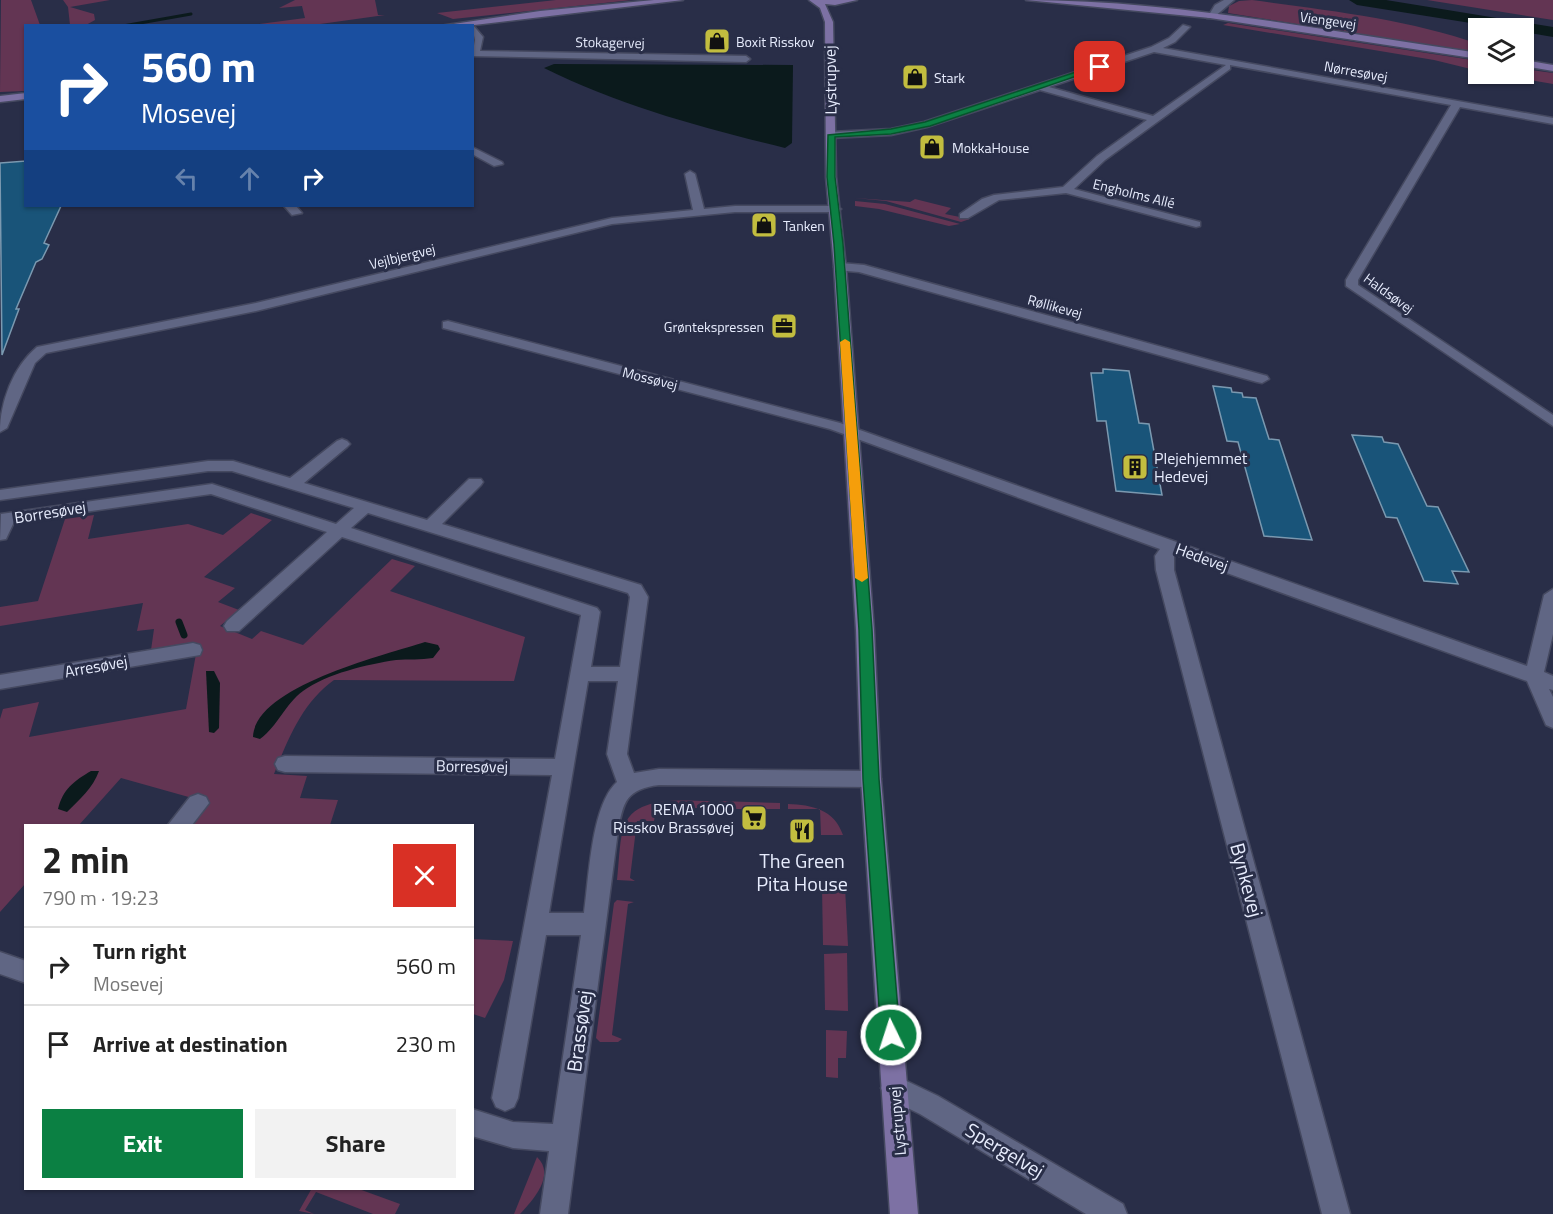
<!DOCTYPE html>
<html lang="en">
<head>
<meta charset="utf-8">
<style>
  body { margin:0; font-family:"Titillium Web",sans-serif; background:#f2f2f2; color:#222; height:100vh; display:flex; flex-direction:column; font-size:22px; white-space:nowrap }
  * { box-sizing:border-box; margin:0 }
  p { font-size:20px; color:#767676 }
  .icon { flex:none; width:33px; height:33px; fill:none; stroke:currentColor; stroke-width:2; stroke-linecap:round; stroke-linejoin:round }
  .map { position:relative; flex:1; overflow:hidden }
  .panel { position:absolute; left:24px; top:824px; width:450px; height:366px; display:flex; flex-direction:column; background:#fff; border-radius:0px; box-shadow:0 2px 4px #0004 }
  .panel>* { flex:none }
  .guide { position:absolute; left:24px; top:24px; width:450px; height:183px; border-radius:0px; box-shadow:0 2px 4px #0004; background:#1a4fa0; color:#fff; overflow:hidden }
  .buttons { position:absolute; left:1468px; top:18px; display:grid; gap:12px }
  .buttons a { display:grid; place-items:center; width:66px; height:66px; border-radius:0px; background:#fff; box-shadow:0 2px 4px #0004; font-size:30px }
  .pin { position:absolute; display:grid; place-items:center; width:51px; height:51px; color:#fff; margin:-26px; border-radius:12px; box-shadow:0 3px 9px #0006 }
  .me { position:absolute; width:66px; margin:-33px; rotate:356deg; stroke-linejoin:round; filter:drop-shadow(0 0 4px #0008) }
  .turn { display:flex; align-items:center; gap:21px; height:126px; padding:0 18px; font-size:27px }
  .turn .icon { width:78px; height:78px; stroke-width:2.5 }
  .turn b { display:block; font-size:42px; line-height:51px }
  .lanes { display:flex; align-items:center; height:57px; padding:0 18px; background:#0003; justify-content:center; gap:30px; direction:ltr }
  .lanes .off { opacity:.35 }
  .round { display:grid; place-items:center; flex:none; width:63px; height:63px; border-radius:0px; background:#f2f2f2 }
  .summary { display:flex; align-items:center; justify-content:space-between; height:102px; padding:0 18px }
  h1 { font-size:36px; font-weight:700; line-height:45px }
  .cta { display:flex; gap:12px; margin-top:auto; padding:12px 18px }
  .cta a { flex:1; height:69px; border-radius:0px; background:#0b8043; color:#fff; font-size:24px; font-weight:700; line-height:69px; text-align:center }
  .cta a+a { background:#f2f2f2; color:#222 }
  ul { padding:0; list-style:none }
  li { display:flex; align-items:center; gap:18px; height:78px; padding:0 18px; border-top:2px solid #e0e0e0 }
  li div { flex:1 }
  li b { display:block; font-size:22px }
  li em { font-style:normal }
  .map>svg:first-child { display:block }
</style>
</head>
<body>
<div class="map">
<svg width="1553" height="1214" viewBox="0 0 1553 1214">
  <rect width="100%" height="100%" fill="#292e48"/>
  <!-- green -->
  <g fill="#633553">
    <path d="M1 0H31L40 25 26 26 25 91 0 92Z"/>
    <path d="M63 0H110L70 7 94 14 95 20 86 25H70L68 7Z"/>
    <path d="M295 0H375L378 15H385L313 25H252L305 18 302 6 279 8Z"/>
    <path d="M556 0H632L453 19 437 13Z"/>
    <path d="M1252 0C1327 10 1407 19 1479 44V53L1228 13 1229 6 1239 1Z"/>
    <path d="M1427 0H1553V20Z"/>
    <path d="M1228 23 1479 61V71L1434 60 1223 25Z"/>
    <path d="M1524 69 1553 73V84L1494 74H1524Z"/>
    <path d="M855 198 910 202 915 199 951 208 945 214 970 219 961 222 886 201Z"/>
    <path d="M855 201 885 204 960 224 949 226 879 209 855 206Z"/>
    <path d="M251 513 272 520 204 577 235 588 218 602 239 610 220 626 252 639 261 631 303 645 392 559 415 566 390 591 525 637 514 681 334 680C302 703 288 739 274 774L307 776 300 798 338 800 330 825H193L210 803 121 778 79 825H26L25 884 0 912V719L3 709 39 702 29 737 186 709 198 643 151 650 154 629 137 631 143 603 0 626V607L38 601 65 519 94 515 88 539 188 524 223 535Z"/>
    <path d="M710 801V808H656L654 821H637L630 878 635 881 617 880C619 863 619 845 623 829 633 794 683 801 710 801Z"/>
    <path d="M719 801 780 803V809H719Z"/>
    <path d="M788 804C812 805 834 809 843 835H821L820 809H788Z"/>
    <path d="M822 887H845L848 946 823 945Z"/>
    <path d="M617 900 634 902 628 904 612 1035 622 1039 618 1042H600L596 1038 614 903Z"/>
    <path d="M473 939 513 941 504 980 485 1018 473 1014Z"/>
    <path d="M847 953 848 1011 825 1010 824 954Z"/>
    <path d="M826 1030 847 1031 846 1058H838V1078L826 1077Z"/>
    <path d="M537 1157C556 1175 533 1200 520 1214H514Z"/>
    <path d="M312 1188H356L400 1204 395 1214H373L316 1192 305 1210 314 1214 299 1211Z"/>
  </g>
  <!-- water -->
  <g fill="#0b1a1c">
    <path d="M554 64 793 65 792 143 785 148C700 127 623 107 544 68Z"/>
    <path d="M425 642 438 645 440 649 433 658C421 660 408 659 396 660 368 664 326 674 303 691 285 704 278 726 260 739L253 737C255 686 385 655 425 642Z"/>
    <path d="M206 671H214L220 683 219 728 214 733 209 732Z"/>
    <path d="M91 771H99C93 788 80 799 67 812L58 809C63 789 74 781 91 771Z"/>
  </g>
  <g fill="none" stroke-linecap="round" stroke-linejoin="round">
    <!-- stream-far1 -->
    <path stroke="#0b1a1c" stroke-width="3" d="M123 26 191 14"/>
    <!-- stream -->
    <path stroke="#0b1a1c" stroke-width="7" d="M179 622 184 635"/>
    <!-- river -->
    <path fill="#0b1a1c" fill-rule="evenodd" d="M1349 0H1386L1553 27V37L1524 32V28H1502L1357 5Z"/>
  </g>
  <!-- building -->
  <g fill="#195479" stroke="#7b99b0" stroke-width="1.5">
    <path d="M26 161V206H61L44 243 49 245 42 259 36 262 16 309H19L2 355 0 163Z"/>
    <path d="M1103 369 1129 371 1139 423 1149 424 1162 495 1116 491 1106 421H1097L1091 373H1103Z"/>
    <path d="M1213 386 1231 388 1232 392 1242 393 1243 397 1256 398 1269 439 1279 440 1312 540 1264 536 1238 442 1227 441Z"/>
    <path d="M1352 435 1382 437 1384 442 1398 444 1427 506 1438 507 1469 572 1452 571 1458 584 1424 581 1397 518 1386 517Z"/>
  </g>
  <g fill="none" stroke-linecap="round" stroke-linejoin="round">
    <defs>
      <g id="street">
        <path d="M1224 0H1234L1213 18H1207L1215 5Z"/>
        <path d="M472 24 483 37 480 51 746 56 750 59 746 62 472 56 475 40 472 26H468Z"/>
        <path d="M1183 25 1190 27 1175 42 1163 48 1553 118V124L1460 107 1358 280V285L1553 415V426L1346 286V280L1451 105 1230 65V69L1105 160 1074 189 1200 222V226L1196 227 1066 193 999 200 968 218H960V214L982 199 994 195 1063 187 1097 156 1147 120 1040 90 927 127 891 135 831 138 826 135 831 132 891 129 924 122 1151 47 1169 38ZM1154 52 1226 65 1153 116 1049 87Z"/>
        <path d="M472 147 502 162 503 164 494 166 472 154Z"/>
        <path d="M690 171 695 174 704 209 735 206H835L841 209 835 212H735L612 224 256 311 46 353 35 363 7 428 0 432C0 402 13 367 37 347L256 303 612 218 693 210 685 174Z"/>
        <path d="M284 206H296L302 213 292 215Z"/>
        <path d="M840 263 864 265 1267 376 1269 379 1262 383 1257 382 859 272 836 270 834 267Z"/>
        <path d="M448 321 840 423 1527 666 1544 595 1553 589V634L1544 672 1553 676V690L1549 689 1553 697V728L1546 725 1527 681 1174 554V570L1350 1214H1322L1156 570 1155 556 1160 549 830 429 443 328V322Z"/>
        <path d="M342 439 347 441 350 444 347 447 304 483 427 520 469 479H481L483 482 481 485 442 524 641 585 648 597 627 754 634 773 659 769 871 771 878 773 881 779 878 785 871 787 659 785C627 789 623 801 618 831L568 1214H540L549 1151 513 1148 472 1136V1109L513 1122 553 1124 581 935H546L518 1098 514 1107 505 1111 496 1107 492 1098 552 775 285 772 278 770 275 764 278 758 285 756 555 759 581 615 342 537 239 631H227L224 626 227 621 327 532 211 494 14 522 6 539 0 540 1 514 212 484 336 524 354 508 232 471H208L0 500V490L208 461H233L290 478 337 441ZM368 513 628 593 630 597 620 667H591L600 612 597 608 351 528ZM588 681H618L607 754 617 782C591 805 589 879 584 913H549Z"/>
        <path d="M193 643 200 645 202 650 200 655 0 689V675Z"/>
        <path d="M198 794 206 797 209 803 192 825H168L190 797Z"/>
        <path d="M0 952 26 961V983L0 974Z"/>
        <path d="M894 1075 938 1096 1123 1204 1127 1214H1086L920 1114 885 1097 881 1088 885 1079Z"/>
      </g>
      <g id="secondary">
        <path d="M654 0H683L466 26H440L540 11Z"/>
        <path d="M809 0H857L835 5 825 4 833 22 836 177 846 267 874 630 881 779 918 1214H890L861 779 856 630 834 267 826 177 825 22 820 8Z"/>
        <path d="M1026 0C1175 0 1331 32 1479 53V59L1210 18Z"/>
        <path d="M1524 60 1553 65V71L1524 66Z"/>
        <path d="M26 93V99L0 102V96Z"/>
      </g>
    </defs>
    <!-- street casing -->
    <use href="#street" stroke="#454960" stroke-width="3"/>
    <!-- secondary casing -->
    <use href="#secondary" stroke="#454960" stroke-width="3"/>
    <!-- street -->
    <use href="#street" fill="#606684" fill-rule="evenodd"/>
    <!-- secondary -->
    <use href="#secondary" fill="#7d71a4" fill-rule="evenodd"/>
  </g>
  <!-- route -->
  <path fill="#0b8043" stroke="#07532c" stroke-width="1.5" d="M1097 65 1103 67 930 126 891 134 835 137V177L843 244 872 630 879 779 900 1035 897 1042 891 1045 884 1042 881 1035 863 779 859 630 834 244 827 177 828 135 891 129 925 122Z"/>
  <!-- slow -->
  <path fill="#f59e0b" d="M845 339 850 342 868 578 862 582 855 578 840 342Z"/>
  <!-- icons -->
  <defs>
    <symbol id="shop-square" viewBox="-11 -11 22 22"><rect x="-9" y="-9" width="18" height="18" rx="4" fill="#c2bd3f" stroke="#292e48"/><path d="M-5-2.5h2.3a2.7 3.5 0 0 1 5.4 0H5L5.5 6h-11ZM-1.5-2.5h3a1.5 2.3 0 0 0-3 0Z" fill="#111"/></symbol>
    <symbol id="office-square" viewBox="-11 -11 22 22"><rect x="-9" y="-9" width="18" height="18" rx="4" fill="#c2bd3f" stroke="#292e48"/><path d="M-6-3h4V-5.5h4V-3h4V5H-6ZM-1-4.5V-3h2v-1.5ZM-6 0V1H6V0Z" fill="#111"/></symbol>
    <symbol id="building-square" viewBox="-11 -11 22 22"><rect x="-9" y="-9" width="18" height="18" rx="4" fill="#c2bd3f" stroke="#292e48"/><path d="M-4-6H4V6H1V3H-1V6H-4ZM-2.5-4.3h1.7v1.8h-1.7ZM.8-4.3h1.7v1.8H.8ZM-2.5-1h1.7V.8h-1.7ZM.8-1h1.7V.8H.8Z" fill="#111"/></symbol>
    <symbol id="supermarket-square" viewBox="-11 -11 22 22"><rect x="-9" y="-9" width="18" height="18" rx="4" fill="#c2bd3f" stroke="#292e48"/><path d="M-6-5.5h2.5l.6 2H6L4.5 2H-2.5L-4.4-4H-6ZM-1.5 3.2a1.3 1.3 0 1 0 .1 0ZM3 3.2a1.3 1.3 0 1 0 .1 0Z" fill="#111"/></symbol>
    <symbol id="restaurant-square" viewBox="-11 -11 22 22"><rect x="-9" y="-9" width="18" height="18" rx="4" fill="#c2bd3f" stroke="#292e48"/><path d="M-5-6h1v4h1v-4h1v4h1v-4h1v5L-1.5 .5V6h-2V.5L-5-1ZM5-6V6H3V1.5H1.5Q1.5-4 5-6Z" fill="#111"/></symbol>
  </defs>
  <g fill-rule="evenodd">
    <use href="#shop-square" x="702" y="26" width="30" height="30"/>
    <use href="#shop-square" x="900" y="62" width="30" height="30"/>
    <use href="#shop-square" x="917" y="132" width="30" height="30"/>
    <use href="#shop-square" x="749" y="210" width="30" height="30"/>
    <use href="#office-square" x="769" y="311" width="30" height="30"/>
    <use href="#building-square" x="1120" y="452" width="30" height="30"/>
    <use href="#supermarket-square" x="739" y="803" width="30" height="30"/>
    <use href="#restaurant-square" x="787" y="816" width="30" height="30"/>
  </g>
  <g text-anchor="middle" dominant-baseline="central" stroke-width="6" stroke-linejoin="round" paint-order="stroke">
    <!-- far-street labels -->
    <g font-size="14" fill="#e7ecfd" stroke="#292e48">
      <text transform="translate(1328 20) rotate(8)">Viengevej</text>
      <text transform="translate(610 42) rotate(1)">Stokagervej</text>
      <text transform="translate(1356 71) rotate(10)">Nørresøvej</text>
      <text transform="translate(1134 193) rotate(14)">Engholms Allé</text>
      <text transform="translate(402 256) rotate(-14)">Vejlbjergvej</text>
      <text transform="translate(1389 293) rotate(36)">Haldsøvej</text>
      <text transform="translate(1055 306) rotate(15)">Røllikevej</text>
      <text transform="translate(650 378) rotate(14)">Mossøvej</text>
    </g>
    <!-- far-poi labels -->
    <g font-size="14" fill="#e7ecfd" stroke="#292e48" text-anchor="start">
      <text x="736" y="41">Boxit Risskov</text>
      <text x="934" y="77">Stark</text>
      <text x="952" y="147">MokkaHouse</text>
      <text x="783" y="225">Tanken</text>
      <text x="764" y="326" text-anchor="end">Grøntekspressen</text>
    </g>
    <!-- street labels -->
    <g font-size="16" fill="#e7ecfd" stroke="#292e48">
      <text transform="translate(830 80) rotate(-91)">Lystrupvej</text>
      <text transform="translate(50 512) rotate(-9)">Borresøvej</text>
      <text transform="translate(1202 557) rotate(20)">Hedevej</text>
      <text transform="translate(96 666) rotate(-10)">Arresøvej</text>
      <text transform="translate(472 766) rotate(1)">Borresøvej</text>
      <text transform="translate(897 1121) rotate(-95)">Lystrupvej</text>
    </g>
    <!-- poi labels -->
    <g font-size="16" fill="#e7ecfd" stroke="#292e48" text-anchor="start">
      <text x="1154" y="458">Plejehjemmet<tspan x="1154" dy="18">Hedevej</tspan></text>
      <text x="734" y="809" text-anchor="end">REMA 1000<tspan x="734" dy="18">Risskov Brassøvej</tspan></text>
    </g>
    <!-- near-poi labels -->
    <g font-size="20" fill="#e7ecfd" stroke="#292e48">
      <text x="802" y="860">The Green<tspan x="802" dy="23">Pita House</tspan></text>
    </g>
    <!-- near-street labels -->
    <g font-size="20" fill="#e7ecfd" stroke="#292e48">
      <text transform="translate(1247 880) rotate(75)">Bynkevej</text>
      <text transform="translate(579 1031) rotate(-82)">Brassøvej</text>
      <text transform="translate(1005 1150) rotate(31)">Spergelvej</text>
    </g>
  </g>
</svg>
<div class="buttons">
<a><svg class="icon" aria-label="layers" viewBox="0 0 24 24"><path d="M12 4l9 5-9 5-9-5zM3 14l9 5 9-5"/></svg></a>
</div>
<div class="pin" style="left:1100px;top:67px;background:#d93025"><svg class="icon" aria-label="arrive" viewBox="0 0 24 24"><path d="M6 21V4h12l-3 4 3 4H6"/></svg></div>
<svg class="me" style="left:891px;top:1035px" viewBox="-20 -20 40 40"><circle r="17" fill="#0b8043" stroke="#fff" stroke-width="3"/><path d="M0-11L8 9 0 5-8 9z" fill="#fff"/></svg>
<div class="guide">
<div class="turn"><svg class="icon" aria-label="right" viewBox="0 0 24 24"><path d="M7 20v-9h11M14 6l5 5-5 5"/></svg><div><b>560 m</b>Mosevej</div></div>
<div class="lanes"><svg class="icon off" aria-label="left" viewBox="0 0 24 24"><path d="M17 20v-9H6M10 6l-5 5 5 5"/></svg><svg class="icon off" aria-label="ahead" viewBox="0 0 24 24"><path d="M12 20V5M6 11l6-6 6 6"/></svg><svg class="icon" aria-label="right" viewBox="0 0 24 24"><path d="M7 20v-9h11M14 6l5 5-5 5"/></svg></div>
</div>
<section class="panel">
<div class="summary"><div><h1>2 min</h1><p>790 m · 19:23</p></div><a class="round" style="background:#d93025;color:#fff"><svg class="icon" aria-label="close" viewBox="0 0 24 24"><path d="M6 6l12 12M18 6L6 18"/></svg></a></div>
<ul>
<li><svg class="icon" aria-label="right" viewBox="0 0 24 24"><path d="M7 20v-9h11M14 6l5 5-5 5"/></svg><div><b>Turn right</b><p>Mosevej</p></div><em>560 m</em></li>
<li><svg class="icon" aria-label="arrive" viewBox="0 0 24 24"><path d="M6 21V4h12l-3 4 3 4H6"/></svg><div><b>Arrive at destination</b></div><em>230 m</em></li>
</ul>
<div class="cta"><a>Exit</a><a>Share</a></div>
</section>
</div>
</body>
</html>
